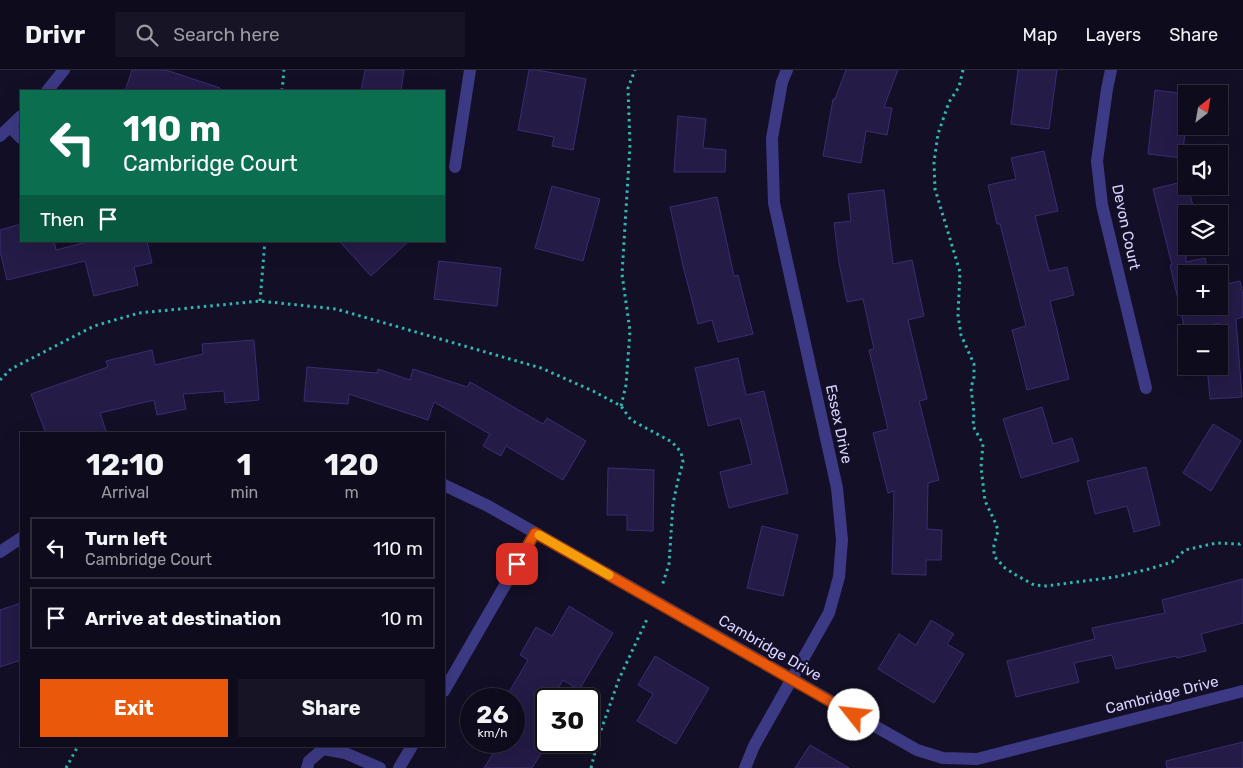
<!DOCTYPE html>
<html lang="en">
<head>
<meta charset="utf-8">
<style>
  body { margin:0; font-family:Rubik,sans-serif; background:#171425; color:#f1f3f6; height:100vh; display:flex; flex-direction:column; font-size:19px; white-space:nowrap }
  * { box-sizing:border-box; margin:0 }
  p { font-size:16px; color:#9b9ba3 }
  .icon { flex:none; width:28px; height:28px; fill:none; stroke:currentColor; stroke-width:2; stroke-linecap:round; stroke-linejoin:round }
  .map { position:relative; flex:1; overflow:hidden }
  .side { position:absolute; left:20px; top:362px; width:425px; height:315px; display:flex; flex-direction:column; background:#0e0b1c; border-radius:0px; box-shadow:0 5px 20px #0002,0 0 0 1px #2e2b3b }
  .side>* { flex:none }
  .hud { position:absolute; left:20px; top:20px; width:425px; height:152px; border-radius:0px; box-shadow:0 5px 20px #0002,0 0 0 1px #2e2b3b; background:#0b6e4f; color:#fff; overflow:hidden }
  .needle { width:32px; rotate:31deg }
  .buttons { position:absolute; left:1178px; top:15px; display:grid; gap:10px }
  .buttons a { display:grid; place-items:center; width:50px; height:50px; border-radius:0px; background:#0e0b1c; box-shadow:0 5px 20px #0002,0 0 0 1px #2e2b3b; font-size:25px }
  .speed { position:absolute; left:460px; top:618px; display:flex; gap:10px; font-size:25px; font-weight:700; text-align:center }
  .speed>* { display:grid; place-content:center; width:65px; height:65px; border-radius:50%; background:#0e0b1c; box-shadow:0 5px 20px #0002,0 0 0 1px #2e2b3b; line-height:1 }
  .speed small { font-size:12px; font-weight:400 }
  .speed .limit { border:2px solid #111; border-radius:8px; background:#fff; color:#111 }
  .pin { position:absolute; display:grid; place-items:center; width:42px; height:42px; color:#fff; margin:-21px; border-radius:10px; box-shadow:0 2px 8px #0006 }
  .me { position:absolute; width:55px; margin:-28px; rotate:299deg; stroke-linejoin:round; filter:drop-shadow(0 0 4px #0008) }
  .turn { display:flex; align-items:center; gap:18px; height:105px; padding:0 20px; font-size:22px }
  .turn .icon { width:65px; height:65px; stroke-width:2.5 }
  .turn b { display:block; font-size:35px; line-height:42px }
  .then { display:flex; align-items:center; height:48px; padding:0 20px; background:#0003; gap:10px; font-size:19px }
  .eta { display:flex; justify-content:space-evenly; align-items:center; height:85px; text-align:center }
  .eta b { font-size:30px; font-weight:700; line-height:35px }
  .action { display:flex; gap:10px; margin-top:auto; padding:10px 20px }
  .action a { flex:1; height:58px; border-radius:0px; background:#ea580c; color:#fff; font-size:20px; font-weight:700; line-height:58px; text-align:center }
  .action a+a { background:#171425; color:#f1f3f6 }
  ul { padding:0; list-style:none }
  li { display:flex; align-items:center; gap:15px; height:62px; margin:0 10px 8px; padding:0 10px; border:2px solid #2e2b3b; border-radius:0px }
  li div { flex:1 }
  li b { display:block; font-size:19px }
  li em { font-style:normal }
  header { display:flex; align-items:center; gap:30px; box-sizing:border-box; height:70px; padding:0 25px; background:#0e0b1c; border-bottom:1px solid #2e2b3b }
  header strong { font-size:24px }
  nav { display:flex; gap:28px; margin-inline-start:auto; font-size:18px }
  .search { width:350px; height:45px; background:#171425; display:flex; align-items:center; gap:12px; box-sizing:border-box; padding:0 18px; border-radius:0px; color:#9b9ba3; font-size:19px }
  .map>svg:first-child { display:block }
</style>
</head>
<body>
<header>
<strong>Drivr</strong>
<div class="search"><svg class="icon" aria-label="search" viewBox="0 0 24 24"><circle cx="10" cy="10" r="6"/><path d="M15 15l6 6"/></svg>Search here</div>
<nav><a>Map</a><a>Layers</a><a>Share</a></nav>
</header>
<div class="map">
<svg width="1243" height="698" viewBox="0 0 1243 698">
  <rect width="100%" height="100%" fill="#130f26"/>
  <!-- building -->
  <g fill="#241b47" stroke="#3b2d73">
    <path d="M132 0H166L220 18V21H125Z"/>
    <path d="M365 0H404L401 21H361Z"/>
    <path d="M529 0H537L586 9 573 80 552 76 554 67 518 60Z"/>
    <path d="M846 0H898L884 37 892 38 887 65 866 61 861 93 823 86 833 29H835Z"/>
    <path d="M1018 0H1057L1049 59 1011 54Z"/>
    <path d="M1155 20 1186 24V55L1182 88 1148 84Z"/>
    <path d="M678 46 706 49 703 78 726 80 725 102H674Z"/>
    <path d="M1044 81 1058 141 1035 146 1049 201 1067 197 1074 225 1050 231 1069 309 1027 320 1012 260 1026 256 1000 154H997L988 115 1016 109 1011 88Z"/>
    <path d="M1186 111V116H1188L1195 144H1186V192L1205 188 1208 204H1186V236H1219V216L1240 211 1243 225V247L1236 249 1242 327 1210 329 1207 296H1219V253L1185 260 1170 195H1172L1153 119Z"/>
    <path d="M552 116 600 129 583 191 535 178Z"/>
    <path d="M884 120 893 194 912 190 924 246 908 250 927 329 919 331 939 410 928 413 927 459 942 460 941 490H926V505L892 504 894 421 888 423 873 363 888 359 869 280 874 279 863 229 847 232 839 193 834 153 851 151 848 124Z"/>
    <path d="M717 127 734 206 738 205 753 264 718 272 712 250 698 254 683 196 670 137Z"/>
    <path d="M21 154V171H54L56 180 91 171H147L152 193 134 197 138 215 94 226 85 191 7 210 0 181V160Z"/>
    <path d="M339 171H409L371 206Z"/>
    <path d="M439 191 501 198 497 236 434 229Z"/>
    <path d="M254 270 259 330 225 333 224 321 183 324 186 339 157 345 154 330 100 343 107 364H46L31 324 108 297 106 291 152 280 155 295 203 284 202 274Z"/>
    <path d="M738 288 746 325 764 321 788 423 729 438 720 402 752 394 740 348 708 356 695 298Z"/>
    <path d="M307 297 377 303 378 299 410 310 413 299 467 317 470 312 543 354 547 348 586 371 563 410 506 376 501 386 483 376 490 364 434 332 428 350 349 324 348 334 304 331Z"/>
    <path d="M1042 337 1053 374 1072 368 1079 391 1021 408 1003 349Z"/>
    <path d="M1213 354 1241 371 1211 421 1183 403Z"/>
    <path d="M1146 397 1160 455 1134 462 1127 436 1095 444 1087 411Z"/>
    <path d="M608 398 654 400 653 461 627 460V445H607Z"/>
    <path d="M762 456 798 465 783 526 747 518Z"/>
    <path d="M1243 509V553L1201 564 1206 581 1177 588 1176 586 1116 599 1112 585 1074 593 1079 612 1016 627 1007 591 1095 569 1092 558 1165 543 1162 530Z"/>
    <path d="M21 533V590L0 597V540Z"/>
    <path d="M569 536 613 563 579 620 563 610 552 629H546V638L534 657 546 665V671H549L532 698H484L501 671H514V629H505L528 590 520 585 536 557 552 566Z"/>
    <path d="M931 550 954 564 947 574 964 584 934 633 878 599 899 564 916 575Z"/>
    <path d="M655 586 709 618 676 674 637 651 653 624 638 615Z"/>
    <path d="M1243 672V698H1167L1166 691Z"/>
    <path d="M810 675 849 698H795Z"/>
  </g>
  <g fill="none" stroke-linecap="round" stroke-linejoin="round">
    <!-- path -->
    <g stroke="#2fb8b0" stroke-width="3" stroke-dasharray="2.5 4" stroke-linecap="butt">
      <path d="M963 0 959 17 949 32 938 64 934 92 935 119 960 202 958 245 961 265 974 294V307L971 318 974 343 973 356 983 374 981 397 985 431 996 454 998 461 994 475V486L1005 498 1016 505 1034 515 1046 516 1115 507 1149 499 1172 492 1185 480 1216 473 1240 474 1243 472"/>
      <path d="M282 21 284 0"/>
      <path d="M260 231 265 171"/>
      <path d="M0 310 11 299 94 256 139 243 260 231 336 239 541 298 593 321 621 336 631 350 672 372 681 382 683 392 678 410 673 434 669 494 662 516"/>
      <path d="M621 336 626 315 630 261 622 204 630 75 628 18 635 0"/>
      <path d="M66 698 78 676"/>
      <path d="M591 698 599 666 619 609 648 547"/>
    </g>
    <!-- minor -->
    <g stroke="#3d3a85" stroke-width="12">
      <path d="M1111 0 1107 19 1097 91 1102 135 1146 318"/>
      <path d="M47 21 64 0"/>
      <path d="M10 57 21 68"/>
      <path d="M0 66 21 46"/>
      <path d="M455 97 470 0"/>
      <path d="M444 415 488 436 917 680 943 688 977 689 1243 621"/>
      <path d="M0 482 21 468"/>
      <path d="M444 621 535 463"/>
      <path d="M307 698 309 691 323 679 345 683 380 698"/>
      <path d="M399 698 412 676"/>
      <path d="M745 698 754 676 829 543 839 507 842 470 837 418 774 133 772 68 782 12 787 0"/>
    </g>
  </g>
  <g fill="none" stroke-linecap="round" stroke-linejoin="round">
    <defs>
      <path id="route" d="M517 494 535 463 854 645"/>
    </defs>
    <!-- route casing -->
    <use href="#route" stroke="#983908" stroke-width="12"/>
    <!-- route -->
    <use href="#route" stroke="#ea580c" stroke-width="9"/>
    <!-- slow -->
    <path stroke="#f59e0b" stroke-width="9" d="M539 465 609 505"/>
  </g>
  <g text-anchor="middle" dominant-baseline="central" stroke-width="5" stroke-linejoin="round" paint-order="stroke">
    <!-- street labels -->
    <g font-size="15" fill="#d9d4ff" stroke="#130f26">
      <text transform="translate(1126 157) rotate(78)">Devon Court</text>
      <text transform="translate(839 354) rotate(78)">Essex Drive</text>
      <text transform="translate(770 578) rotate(30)">Cambridge Drive</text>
      <text transform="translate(1162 625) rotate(-14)">Cambridge Drive</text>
    </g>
  </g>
</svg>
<div class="buttons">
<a><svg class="needle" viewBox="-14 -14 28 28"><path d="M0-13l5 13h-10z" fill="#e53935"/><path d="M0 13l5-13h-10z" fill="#9b9ba3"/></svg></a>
<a><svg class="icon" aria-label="sound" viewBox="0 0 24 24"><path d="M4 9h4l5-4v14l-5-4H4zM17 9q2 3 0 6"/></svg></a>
<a><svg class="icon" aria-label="layers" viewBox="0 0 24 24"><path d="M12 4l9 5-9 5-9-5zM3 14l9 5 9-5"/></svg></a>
<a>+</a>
<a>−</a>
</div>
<div class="speed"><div>26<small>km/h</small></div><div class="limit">30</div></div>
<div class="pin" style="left:517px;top:494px;background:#d93025"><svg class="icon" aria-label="arrive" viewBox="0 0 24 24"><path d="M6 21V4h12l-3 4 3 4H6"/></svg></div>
<svg class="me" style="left:854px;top:645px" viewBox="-20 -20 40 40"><circle r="19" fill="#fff"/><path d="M0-13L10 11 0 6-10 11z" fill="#ea580c"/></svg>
<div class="hud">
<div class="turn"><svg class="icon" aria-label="left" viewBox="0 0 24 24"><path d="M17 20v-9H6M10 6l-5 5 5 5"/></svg><div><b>110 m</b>Cambridge Court</div></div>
<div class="then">Then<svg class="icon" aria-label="arrive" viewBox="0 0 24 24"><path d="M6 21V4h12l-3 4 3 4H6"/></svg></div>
</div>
<section class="side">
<div class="eta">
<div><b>12:10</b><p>Arrival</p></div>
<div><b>1</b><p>min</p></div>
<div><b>120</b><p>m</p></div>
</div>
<ul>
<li><svg class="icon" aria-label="left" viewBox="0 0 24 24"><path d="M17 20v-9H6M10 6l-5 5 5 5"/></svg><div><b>Turn left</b><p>Cambridge Court</p></div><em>110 m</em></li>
<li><svg class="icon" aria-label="arrive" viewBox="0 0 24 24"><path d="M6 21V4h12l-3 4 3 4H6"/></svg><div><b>Arrive at destination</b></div><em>10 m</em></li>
</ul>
<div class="action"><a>Exit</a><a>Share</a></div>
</section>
</div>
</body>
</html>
